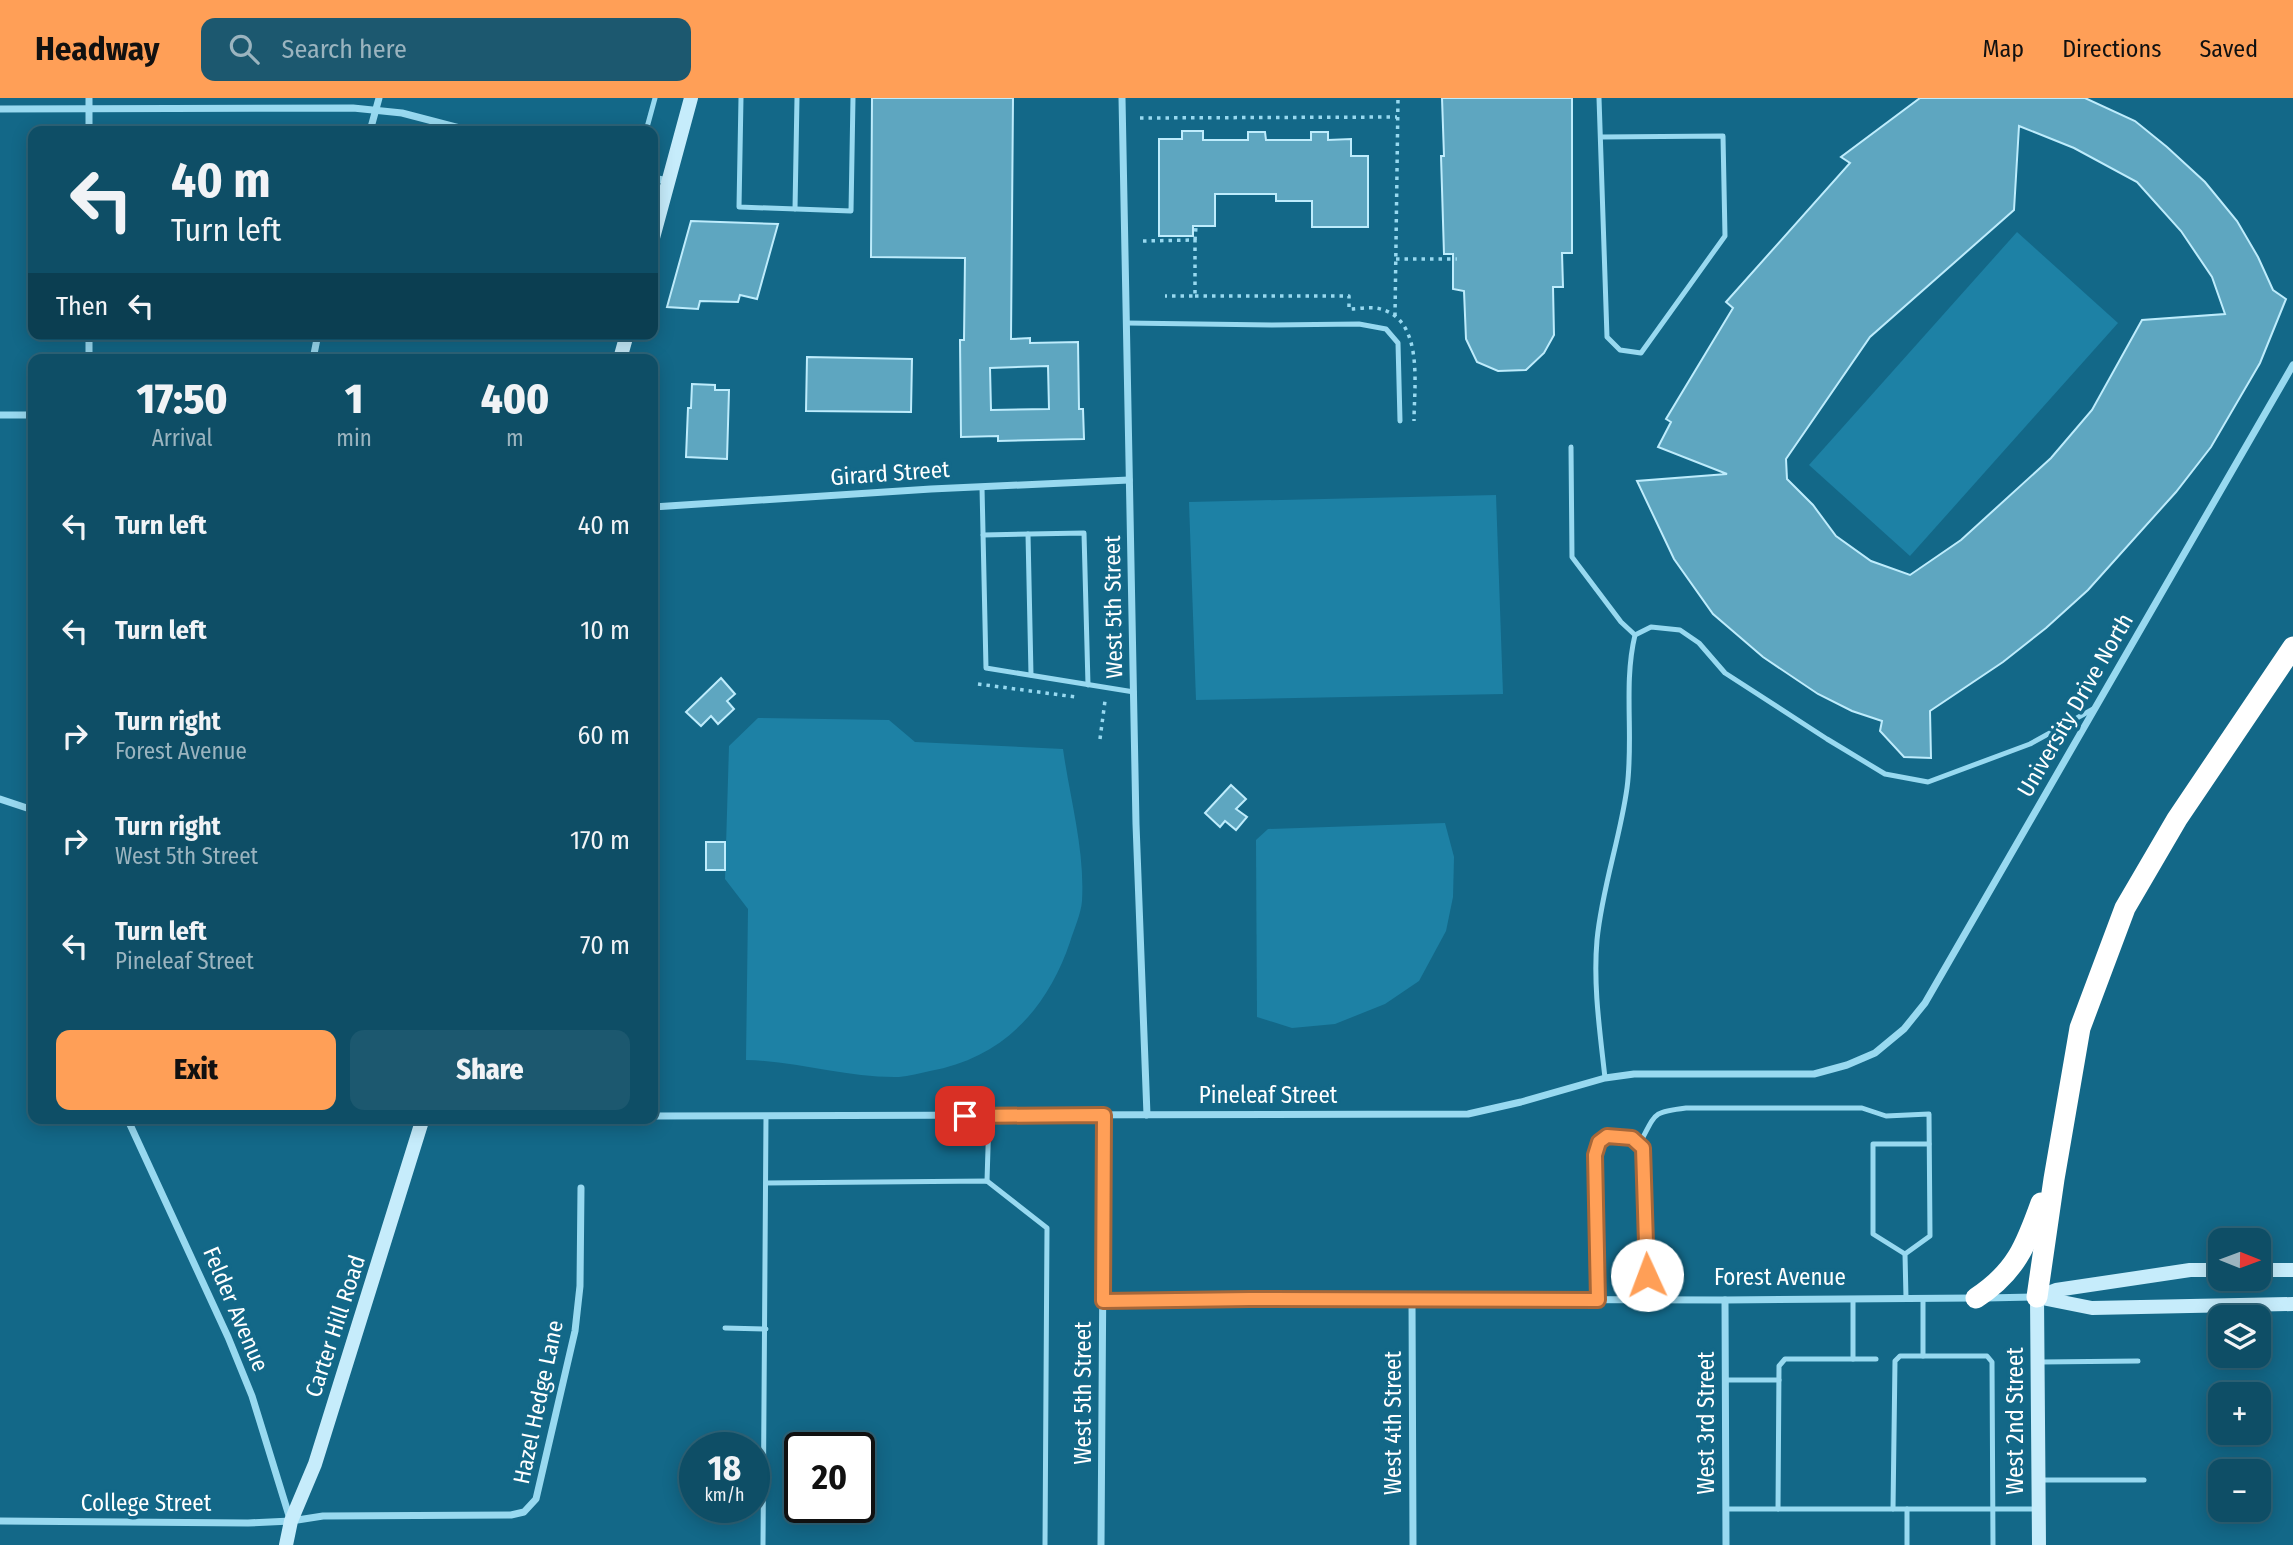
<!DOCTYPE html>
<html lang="en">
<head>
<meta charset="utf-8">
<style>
  body { margin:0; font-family:"Fira Sans Condensed",sans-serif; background:#1c586f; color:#f1f3f6; height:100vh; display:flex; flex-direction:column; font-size:26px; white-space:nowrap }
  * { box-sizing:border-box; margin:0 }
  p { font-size:23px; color:#9bb4bf }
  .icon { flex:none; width:38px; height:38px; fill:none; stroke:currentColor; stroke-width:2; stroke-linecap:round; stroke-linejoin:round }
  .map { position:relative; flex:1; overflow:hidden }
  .side { position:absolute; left:28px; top:256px; width:630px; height:770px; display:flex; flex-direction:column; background:#0e4e66; border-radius:14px; box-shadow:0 4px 18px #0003,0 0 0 2px #2e657a }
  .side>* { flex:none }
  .top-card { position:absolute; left:28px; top:28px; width:630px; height:214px; border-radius:14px; box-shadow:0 4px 18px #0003,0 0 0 2px #2e657a; background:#0e4e66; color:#f1f3f6; overflow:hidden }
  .needle { width:46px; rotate:91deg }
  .buttons { position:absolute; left:2208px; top:1130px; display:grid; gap:14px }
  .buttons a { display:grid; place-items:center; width:63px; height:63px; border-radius:14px; background:#0e4e66; box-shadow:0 4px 18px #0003,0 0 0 2px #2e657a; font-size:35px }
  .speed { position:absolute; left:679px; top:1334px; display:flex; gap:14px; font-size:35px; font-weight:700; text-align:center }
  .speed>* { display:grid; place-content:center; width:91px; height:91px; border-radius:50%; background:#0e4e66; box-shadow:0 4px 18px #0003,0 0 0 2px #2e657a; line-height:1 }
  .speed small { font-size:18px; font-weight:400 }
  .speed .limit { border:4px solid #111; border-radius:10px; background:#fff; color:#111 }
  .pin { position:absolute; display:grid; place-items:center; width:60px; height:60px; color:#fff; margin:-30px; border-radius:14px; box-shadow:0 4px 10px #0006 }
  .me { position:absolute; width:77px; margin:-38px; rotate:358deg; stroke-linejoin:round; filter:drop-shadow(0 0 5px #0008) }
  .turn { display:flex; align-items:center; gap:24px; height:147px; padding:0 28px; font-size:32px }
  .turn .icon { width:91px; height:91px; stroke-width:2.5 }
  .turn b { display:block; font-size:49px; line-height:60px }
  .then { display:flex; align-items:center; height:66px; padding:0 28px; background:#0003; gap:14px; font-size:26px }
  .eta { display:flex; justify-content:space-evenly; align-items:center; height:119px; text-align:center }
  .eta b { font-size:42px; font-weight:800; line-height:49px }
  .button { display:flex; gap:14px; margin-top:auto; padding:14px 28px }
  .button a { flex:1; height:80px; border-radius:14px; background:#ff9f57; color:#111; font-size:28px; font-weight:800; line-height:80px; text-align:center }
  .button a+a { background:#1c586f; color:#f1f3f6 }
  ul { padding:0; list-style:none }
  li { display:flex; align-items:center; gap:21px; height:105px; padding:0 28px }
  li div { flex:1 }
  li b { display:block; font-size:26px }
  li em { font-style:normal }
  header { display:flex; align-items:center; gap:42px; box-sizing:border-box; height:98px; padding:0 35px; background:#ff9f57; color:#111 }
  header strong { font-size:33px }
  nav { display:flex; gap:38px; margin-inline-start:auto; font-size:24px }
  .search { width:490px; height:63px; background:#1c586f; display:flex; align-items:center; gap:18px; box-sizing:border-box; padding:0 24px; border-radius:14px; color:#9bb4bf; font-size:26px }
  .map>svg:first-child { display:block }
</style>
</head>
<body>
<header>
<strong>Headway</strong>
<div class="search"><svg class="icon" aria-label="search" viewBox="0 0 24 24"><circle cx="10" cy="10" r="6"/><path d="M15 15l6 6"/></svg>Search here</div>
<nav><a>Map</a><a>Directions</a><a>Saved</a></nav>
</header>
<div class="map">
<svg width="2293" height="1447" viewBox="0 0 2293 1447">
  <rect width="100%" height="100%" fill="#136888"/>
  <!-- green -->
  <g fill="#1d81a5">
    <path d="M2017 134 2118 225 1910 458 1809 367Z"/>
    <path d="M1496 397 1503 596 1196 602 1189 404Z"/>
    <path d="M758 620 889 622 915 644 1063 651C1070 701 1085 752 1082 803 1081 816 1074 831 1070 844 1047 912 1002 960 930 973 920 975 909 978 899 979 847 980 798 963 746 962L748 811 725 781 729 648Z"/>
    <path d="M1445 725 1454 759 1453 799 1446 833 1419 883 1385 906 1335 926 1292 930 1257 919 1256 742 1268 731Z"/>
  </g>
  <!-- building -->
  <g fill="#5ea6c0" stroke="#beecfc" stroke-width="2" fill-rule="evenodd">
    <path d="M872 0H1013L1011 241 1030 240V245L1078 244 1079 311H1083L1084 341 998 343V338L961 339 960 242H964L965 160 871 159ZM1048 268 1049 311 991 312 990 270Z"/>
    <path d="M1442 0H1572V155H1562L1563 189H1553L1554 237 1544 255 1526 272 1498 273 1477 264 1466 241 1464 193 1453 191V156H1444L1441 58H1444Z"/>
    <path d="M1920 0H2085L2135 23 2167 49 2205 84 2237 123 2258 159 2273 192 2286 201 2260 265 2211 349 2176 394 2088 492 2046 530 2003 564 1930 613 1931 660 1904 659 1880 633 1882 623 1852 613 1818 596 1763 559 1713 516 1674 461 1637 383 1727 376 1658 349 1671 324 1666 321 1733 210 1726 204 1850 65 1841 59ZM2019 28 2074 50 2137 84 2181 133 2212 179 2225 216 2142 222 2092 312 2051 360 1961 442 1910 477 1871 463 1836 438 1813 407 1787 381 1786 361 1870 239 2014 112Z"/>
    <path d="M1182 33H1203V42H1248V34H1265L1266 42H1311V34H1328V42L1351 41V58H1368V129H1312V103H1276V96H1215V128H1193V138H1159V41H1182Z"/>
    <path d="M691 123 778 126 757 201 740 197 738 204 700 203 698 211 667 209Z"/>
    <path d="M807 259 912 261 911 314 806 313Z"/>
    <path d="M692 286 715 287V292H729L727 361 686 359 688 310H691Z"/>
    <path d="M721 580 735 596 727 603 734 611 718 626 711 618 701 628 686 614Z"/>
    <path d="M1231 687 1246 701 1236 711 1247 719 1236 732 1225 723 1220 729 1205 715Z"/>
    <rect x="706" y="744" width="19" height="28"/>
  </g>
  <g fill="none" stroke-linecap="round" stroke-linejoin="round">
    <!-- path -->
    <g stroke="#98d9f0" stroke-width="3.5" stroke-dasharray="3.5 5" stroke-linecap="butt">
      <path d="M1140 20 1397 19"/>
      <path d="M1195 142 1196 128"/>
      <path d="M1143 143 1195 142V198H1165"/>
      <path d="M1396 161H1457"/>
      <path d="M1195 198H1349V211C1357 211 1368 209 1376 210 1425 218 1414 287 1414 323"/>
      <path d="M1395 218 1398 0"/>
      <path d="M978 586 1076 599"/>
      <path d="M1100 641 1105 603 1101 602"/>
    </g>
    <!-- lane -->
    <g stroke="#98d9f0" stroke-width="5">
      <path d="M741 0 739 109 851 113 853 0"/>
      <path d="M1599 0 1607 239 1620 252 1641 255 1725 138 1723 38 1601 39"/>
      <path d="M592 33 593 31 600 33"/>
      <path d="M646 33 655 0"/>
      <path d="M795 111 797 0"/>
      <path d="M1126 225 1272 227 1359 226 1386 231 1398 245 1400 323"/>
      <path d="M1571 349 1572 459 1621 524 1635 537"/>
      <path d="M982 389 986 570 1134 594"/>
      <path d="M1028 436 1031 577"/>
      <path d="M983 437 1084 435 1088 587"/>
      <path d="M1605 980C1600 934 1593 888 1597 842 1602 790 1620 741 1627 690 1634 639 1623 587 1635 537L1651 529 1680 532 1699 545 1725 575 1827 641 1885 676 1928 684 2030 646 2095 610"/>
      <path d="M1640 1045C1656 1015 1652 1014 1686 1010H1862L1886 1018 1929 1016 1930 1138 1905 1156 1906 1200"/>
      <path d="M987 1083 989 1018"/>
      <path d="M766 1085 987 1083 1047 1130 1045 1447"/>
      <path d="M1905 1156 1873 1136V1046H1929"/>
      <path d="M1598 1202 1595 1057 1599 1044 1607 1039C1620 1039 1635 1038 1643 1050L1648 1202"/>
      <path d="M725 1230 766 1231"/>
      <path d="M1923 1258V1200"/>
      <path d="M1853 1261H1876"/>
      <path d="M2041 1264 2138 1263"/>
      <path d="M1725 1282H1779"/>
      <path d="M2041 1382H2144"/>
      <path d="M1726 1411H2038"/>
      <path d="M1778 1411 1779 1268 1785 1261H1853V1201"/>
      <path d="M1893 1411 1895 1263 1900 1258H1987L1992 1264 1993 1447"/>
      <path d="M763 1447 766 1018"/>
      <path d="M1907 1447V1411"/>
    </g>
    <!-- street -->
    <g stroke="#98d9f0" stroke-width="7">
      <path d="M1122 0 1136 726 1147 1017"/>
      <path d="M0 11 353 10 402 15 471 33"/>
      <path d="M89 33V0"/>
      <path d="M370 33 379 0"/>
      <path d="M653 80 668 83"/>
      <path d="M89 236V261"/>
      <path d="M313 261 318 236"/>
      <path d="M0 317H33"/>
      <path d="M653 409 931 391 1129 382"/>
      <path d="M0 701 33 712"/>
      <path d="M653 1018 1468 1016 1521 1004 1605 980 1634 976H1814L1847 967 1875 955 1904 931 1925 905 2293 267"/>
      <path d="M127 1020 228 1239 252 1298 290 1421"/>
      <path d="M1986 1200 2033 1199"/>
      <path d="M1412 1202 1413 1447"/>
      <path d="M1725 1202 1726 1447"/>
      <path d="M1103 1203 1250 1201 1725 1202 1974 1200"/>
      <path d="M0 1423 248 1425 291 1423 323 1418 511 1417 524 1414 536 1401 575 1233 580 1188 581 1090"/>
      <path d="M1101 1447 1104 1017"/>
    </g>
    <!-- secondary -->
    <g stroke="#c6ecfb" stroke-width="14">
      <path d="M653 140 691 0"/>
      <path d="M620 261 627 236"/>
      <path d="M2259 1172H2293"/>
      <path d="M2037 1199 2092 1210 2293 1206"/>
      <path d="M2037 1199 2039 1447"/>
      <path d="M2038 1199 2056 1192 2190 1172H2221"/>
      <path d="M286 1447 291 1423 315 1366 423 1020"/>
    </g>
    <!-- highway -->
    <g stroke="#fff" stroke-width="21">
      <path d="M2037 1199 2054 1081 2080 930 2125 810 2177 721 2293 549"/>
      <path d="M1976 1200C2016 1174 2026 1147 2041 1105"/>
    </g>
  </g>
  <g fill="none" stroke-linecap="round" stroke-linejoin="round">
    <defs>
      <path id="route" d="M965 1018 1104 1017 1103 1203 1250 1201 1598 1202 1595 1057 1599 1044 1607 1038 1632 1040 1643 1050 1647 1177"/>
    </defs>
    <!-- route casing -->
    <use href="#route" stroke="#a66739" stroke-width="18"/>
    <!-- route -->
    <use href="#route" stroke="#ff9f57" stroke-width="12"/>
  </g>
  <g text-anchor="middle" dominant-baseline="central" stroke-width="7" stroke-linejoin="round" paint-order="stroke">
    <!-- street labels -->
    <g font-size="23" fill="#fff" stroke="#136888">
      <text transform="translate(890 375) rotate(-4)">Girard Street</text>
      <text transform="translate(1113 509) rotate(-91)">West 5th Street</text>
      <text transform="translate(2075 607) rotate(-60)">University Drive North</text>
      <text x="1268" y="997">Pineleaf Street</text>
      <text x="1780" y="1179">Forest Avenue</text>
      <text transform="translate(236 1211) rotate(67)">Felder Avenue</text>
      <text transform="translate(335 1228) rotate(-72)">Carter Hill Road</text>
      <text transform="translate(1083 1295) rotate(-90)">West 5th Street</text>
      <text transform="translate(538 1304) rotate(-78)">Hazel Hedge Lane</text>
      <text transform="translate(2015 1323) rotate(-90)">West 2nd Street</text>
      <text transform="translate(1393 1325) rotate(-90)">West 4th Street</text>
      <text transform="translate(1706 1325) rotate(-90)">West 3rd Street</text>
      <text x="146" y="1405">College Street</text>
    </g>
  </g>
</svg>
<div class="buttons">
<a><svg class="needle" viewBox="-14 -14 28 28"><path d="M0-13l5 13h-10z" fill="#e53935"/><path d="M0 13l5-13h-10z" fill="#9bb4bf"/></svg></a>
<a><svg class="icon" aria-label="layers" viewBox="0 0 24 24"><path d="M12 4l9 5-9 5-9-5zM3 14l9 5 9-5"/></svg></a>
<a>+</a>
<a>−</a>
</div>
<div class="speed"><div>18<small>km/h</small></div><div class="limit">20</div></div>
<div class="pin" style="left:965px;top:1018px;background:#d93025"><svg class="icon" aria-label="arrive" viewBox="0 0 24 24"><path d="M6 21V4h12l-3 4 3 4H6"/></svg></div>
<svg class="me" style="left:1647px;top:1177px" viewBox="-20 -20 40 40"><circle r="19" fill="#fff"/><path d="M0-13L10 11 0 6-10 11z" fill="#ff9f57"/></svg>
<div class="top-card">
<div class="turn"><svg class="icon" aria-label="left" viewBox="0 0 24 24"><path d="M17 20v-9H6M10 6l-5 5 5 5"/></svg><div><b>40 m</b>Turn left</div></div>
<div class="then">Then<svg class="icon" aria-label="left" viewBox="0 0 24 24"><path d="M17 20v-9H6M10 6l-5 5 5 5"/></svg></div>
</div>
<section class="side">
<div class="eta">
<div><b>17:50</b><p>Arrival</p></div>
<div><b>1</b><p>min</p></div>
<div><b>400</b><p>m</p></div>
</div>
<ul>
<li><svg class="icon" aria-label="left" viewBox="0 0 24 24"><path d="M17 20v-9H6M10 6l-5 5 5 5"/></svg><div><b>Turn left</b></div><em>40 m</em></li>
<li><svg class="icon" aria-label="left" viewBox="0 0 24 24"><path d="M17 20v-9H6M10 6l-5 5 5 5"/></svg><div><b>Turn left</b></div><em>10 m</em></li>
<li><svg class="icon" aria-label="right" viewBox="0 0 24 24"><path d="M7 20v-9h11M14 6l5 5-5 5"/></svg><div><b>Turn right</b><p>Forest Avenue</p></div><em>60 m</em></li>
<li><svg class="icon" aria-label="right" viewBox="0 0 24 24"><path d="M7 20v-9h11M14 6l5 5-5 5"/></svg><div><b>Turn right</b><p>West 5th Street</p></div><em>170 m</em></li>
<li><svg class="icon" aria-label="left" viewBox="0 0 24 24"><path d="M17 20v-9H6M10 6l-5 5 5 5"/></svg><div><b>Turn left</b><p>Pineleaf Street</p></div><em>70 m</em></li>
</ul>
<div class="button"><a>Exit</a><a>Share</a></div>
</section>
</div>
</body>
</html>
